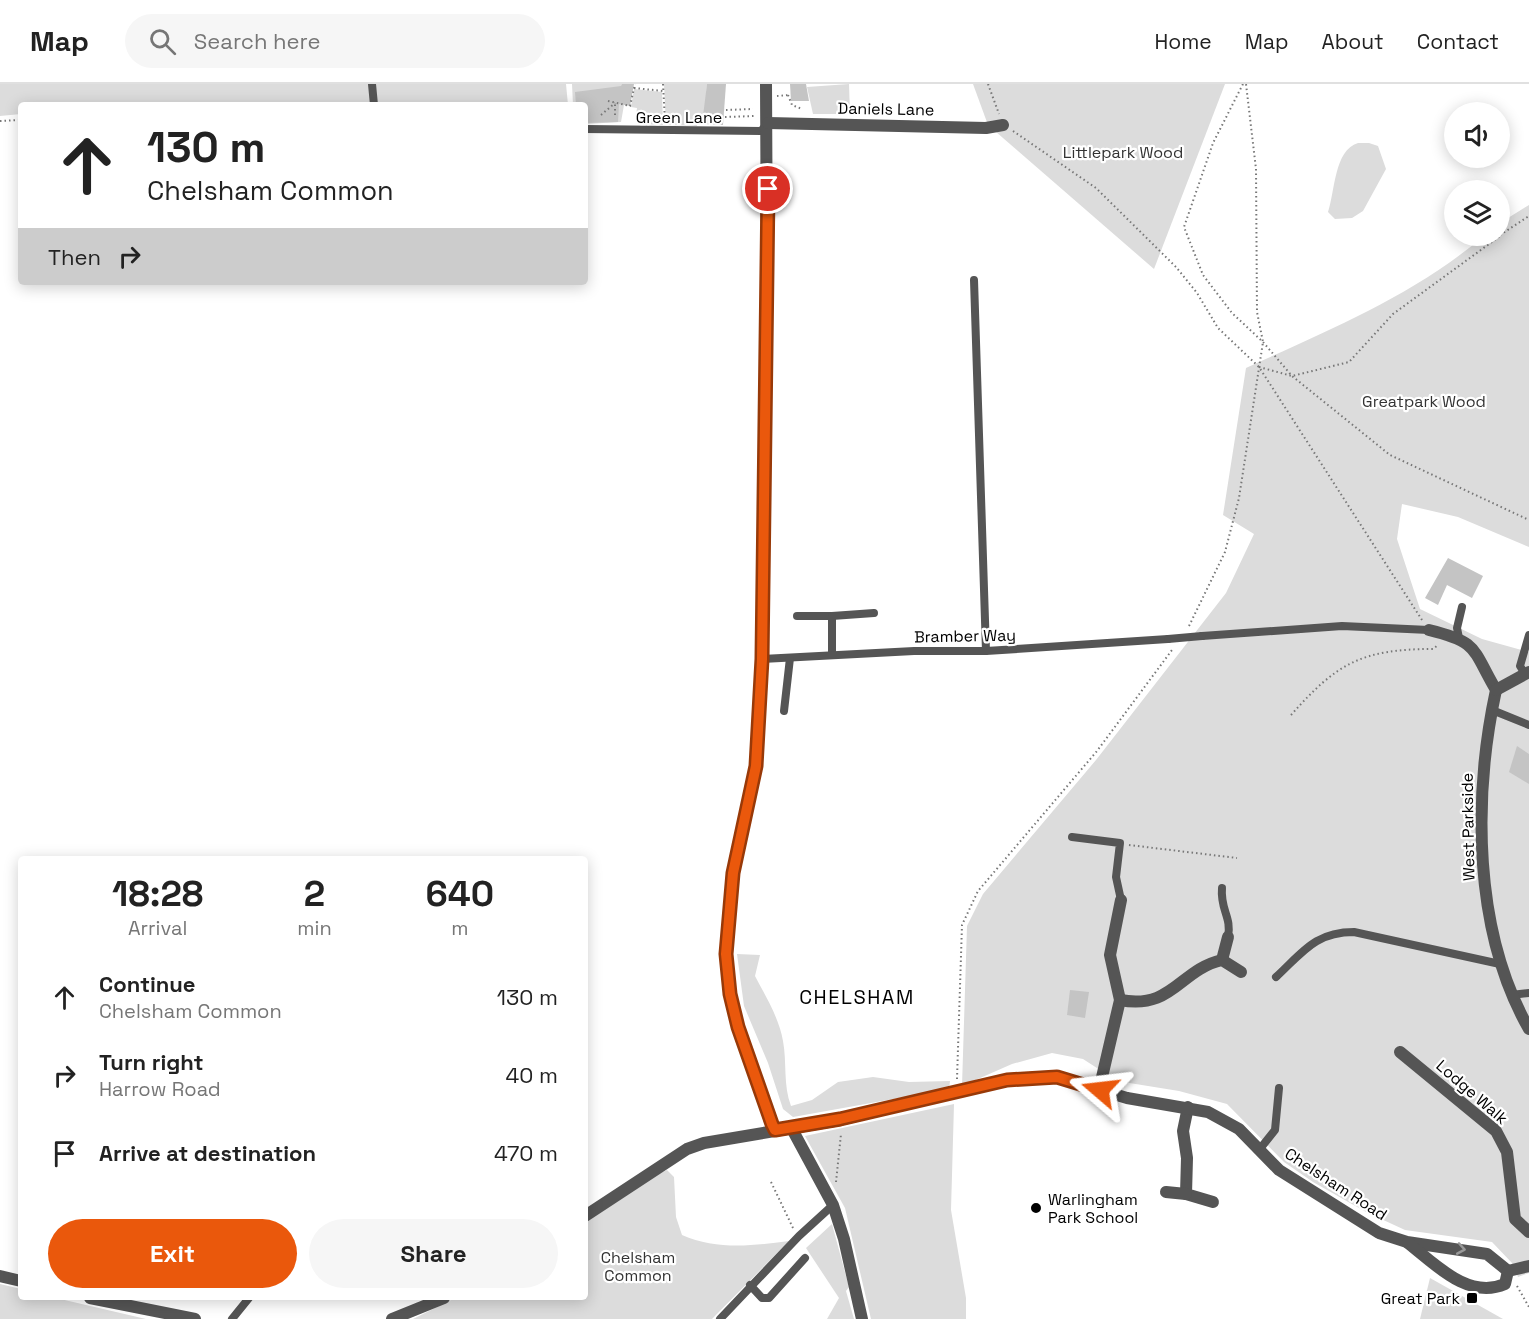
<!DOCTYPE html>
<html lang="en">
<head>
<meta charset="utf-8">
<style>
  body { margin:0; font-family:"Space Grotesk",sans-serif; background:#f6f6f6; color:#222; height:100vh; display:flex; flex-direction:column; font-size:22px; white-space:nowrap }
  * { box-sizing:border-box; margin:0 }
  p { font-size:20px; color:#767676 }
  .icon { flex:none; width:33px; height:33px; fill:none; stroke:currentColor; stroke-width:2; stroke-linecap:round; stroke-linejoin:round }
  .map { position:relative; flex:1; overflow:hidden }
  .panel { position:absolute; left:18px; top:772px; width:570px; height:444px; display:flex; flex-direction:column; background:#fff; border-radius:6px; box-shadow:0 3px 15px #0003 }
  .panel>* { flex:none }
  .banner { position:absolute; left:18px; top:18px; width:570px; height:183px; border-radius:6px; box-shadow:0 3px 15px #0003; background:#fff; color:#222; overflow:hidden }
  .fabs { position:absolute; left:1444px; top:18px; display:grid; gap:12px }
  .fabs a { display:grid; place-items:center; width:66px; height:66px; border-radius:50%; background:#fff; box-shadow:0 3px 15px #0003; font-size:30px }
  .pin { position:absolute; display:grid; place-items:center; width:51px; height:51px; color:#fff; margin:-26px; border:3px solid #fff; border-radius:50%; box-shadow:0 2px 6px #0007 }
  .me { position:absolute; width:66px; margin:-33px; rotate:287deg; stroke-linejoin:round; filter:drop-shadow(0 0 4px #0008) }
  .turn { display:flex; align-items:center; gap:21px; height:126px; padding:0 30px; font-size:27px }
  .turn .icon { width:78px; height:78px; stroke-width:2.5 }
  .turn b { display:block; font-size:42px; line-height:51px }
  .then { display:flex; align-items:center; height:57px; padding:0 30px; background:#0003; gap:12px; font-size:22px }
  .eta { display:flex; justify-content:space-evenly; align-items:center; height:102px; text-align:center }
  .eta b { font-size:36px; font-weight:700; line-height:42px }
  .primary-button { display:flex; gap:12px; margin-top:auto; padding:12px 30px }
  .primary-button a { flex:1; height:69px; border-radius:36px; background:#ea580c; color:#fff; font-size:24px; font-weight:700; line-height:69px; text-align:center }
  .primary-button a+a { background:#f6f6f6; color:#222 }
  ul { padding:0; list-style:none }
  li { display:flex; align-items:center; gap:18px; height:78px; padding:0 30px }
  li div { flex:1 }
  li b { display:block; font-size:22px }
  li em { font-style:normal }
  header { display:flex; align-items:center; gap:36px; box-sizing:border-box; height:84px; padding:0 30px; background:#fff; border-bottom:2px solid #e0e0e0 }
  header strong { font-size:28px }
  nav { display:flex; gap:33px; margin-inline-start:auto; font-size:21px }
  .search { width:420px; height:54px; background:#f6f6f6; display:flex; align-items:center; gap:15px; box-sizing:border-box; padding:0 21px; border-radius:33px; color:#767676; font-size:22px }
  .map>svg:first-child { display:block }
</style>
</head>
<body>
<header>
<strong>Map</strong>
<div class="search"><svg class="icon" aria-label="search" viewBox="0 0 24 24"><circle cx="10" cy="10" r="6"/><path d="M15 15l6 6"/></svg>Search here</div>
<nav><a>Home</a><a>Map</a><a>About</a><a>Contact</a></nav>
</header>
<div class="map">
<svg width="1529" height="1235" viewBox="0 0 1529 1235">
  <rect width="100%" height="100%" fill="#fff"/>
  <!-- green -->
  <g fill="#dcdcdc">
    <path d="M0 0H566L568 21H21V30L0 32Z"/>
    <path d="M572 0H622L618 19 624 21 621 38 585 40V21H573Z"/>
    <path d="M664 0H707L705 31 698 30 697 42 666 41Z"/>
    <path d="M849 0 850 30H813L807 3Z"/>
    <path d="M973 0H1225L1154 185 988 41Z"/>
    <path d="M634 5 662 8 663 41 643 40V33L636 32 637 24 631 23Z"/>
    <path d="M1358 59H1369L1378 62 1386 85 1363 127 1352 134 1335 135 1328 128C1335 108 1334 66 1358 59Z"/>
    <path d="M1529 121V463L1458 433 1402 420 1397 455 1420 525 1482 555 1529 568V1189L1518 1193 1512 1179 1492 1158 1405 1146 1366 1128 1313 1098 1284 1078 1227 1020 1179 1007 1117 997 1083 975 1052 969 1012 980 962 1002 967 842 983 810 1096 676 1226 509 1254 450 1223 431 1246 284C1331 245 1411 213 1484 152H1500V139Z"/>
    <path d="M737 870 760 871 755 892C766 913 779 934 783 957 787 978 783 1001 791 1022L812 1016 838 998 873 993 909 998 950 997 949 1005 793 1033 783 1025 768 979 744 922Z"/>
    <path d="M954 1020 951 1126 966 1214V1235H871L845 1124 805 1052Z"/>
    <path d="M667 1086 674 1093 676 1133 682 1151C716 1166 752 1162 789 1157L712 1235H413L455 1214H585V1138L656 1091Z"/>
    <path d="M832 1140 849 1203 846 1207 854 1235H827L839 1214 806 1164Z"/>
    <path d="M1430 1194 1503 1235H1420Z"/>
    <path d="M0 1200 21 1205V1214H56L146 1235H0Z"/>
  </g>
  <!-- building -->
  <g fill="#c4c4c4">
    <path d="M622 0H634L630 22 619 20 618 38 585 39V21H576L575 8 621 2Z"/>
    <path d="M707 0H726L723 41 702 40Z"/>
    <path d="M790 0H806L809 17H791Z"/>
    <path d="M1448 474 1483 492 1472 514 1447 501 1438 521 1425 514Z"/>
    <path d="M1517 662 1529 670V700L1509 688Z"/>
    <path d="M1070 906 1089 908 1085 934 1067 931Z"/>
  </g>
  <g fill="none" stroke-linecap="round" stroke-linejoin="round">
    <!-- path -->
    <g stroke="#777" stroke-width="2" stroke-dasharray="1.5 3" stroke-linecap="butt">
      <path d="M663 0 665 37"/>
      <path d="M988 0 999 30"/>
      <path d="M1243 0 1213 59 1184 143 1203 191 1232 229 1263 258 1292 292 1390 371 1529 436"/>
      <path d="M634 4 663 7"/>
      <path d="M788 11 792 21 802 25"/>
      <path d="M777 12 789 11"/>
      <path d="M608 17 630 22 635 0"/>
      <path d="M726 26 753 25"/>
      <path d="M601 31 615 19"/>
      <path d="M615 31V19"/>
      <path d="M725 33 755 32"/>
      <path d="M0 37 21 36"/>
      <path d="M1013 47 1096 104 1176 183 1197 209 1218 244 1259 283 1422 536"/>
      <path d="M1500 151 1529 132"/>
      <path d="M1259 283 1292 292 1349 278 1393 230 1500 152"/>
      <path d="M1189 542 1225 468 1239 414 1263 258 1257 228 1256 85 1246 0"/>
      <path d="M1291 631C1337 579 1362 565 1433 565L1438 561"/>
      <path d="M1129 761 1237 774"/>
      <path d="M957 995 962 841 978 807 1097 667 1172 566"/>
      <path d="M771 1098 793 1144"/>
      <path d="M836 1098 841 1050"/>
      <path d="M1517 1202 1529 1223"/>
    </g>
    <!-- service -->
    <g stroke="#555" stroke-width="8">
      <path d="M372 0 374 21"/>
      <path d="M585 45 761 47 766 41"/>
      <path d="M974 196 986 567"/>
      <path d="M797 532H832"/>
      <path d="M1202 552 1342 542 1429 546"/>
      <path d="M1459 554 1457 544 1462 523"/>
      <path d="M832 571V532L874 529"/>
      <path d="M762 575 914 567H986L1168 555"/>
      <path d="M1525 590 1520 582 1529 551"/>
      <path d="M1492 626 1529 641"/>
      <path d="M784 627 790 574"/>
      <path d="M1072 753 1120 759 1116 793 1121 816"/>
      <path d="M1222 804C1220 826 1232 833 1228 853"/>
      <path d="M1276 893C1303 868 1315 848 1354 848L1500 880"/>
      <path d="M1511 911 1529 909"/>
      <path d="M1259 1066 1275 1046 1279 1004"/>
      <path d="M750 1201 762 1214H769L805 1174"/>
      <path d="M232 1235 249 1214"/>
      <path d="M720 1235 799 1152 833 1121"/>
    </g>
    <!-- minor -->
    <g stroke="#555" stroke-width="12">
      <path d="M766 0 767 194 762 575 756 682 733 789 726 870 730 911 738 943 775 1046"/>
      <path d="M768 39 986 44 1003 41"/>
      <path d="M1429 546C1479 558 1472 565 1496 606 1473 713 1473 847 1529 945"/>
      <path d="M1496 606 1529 588"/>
      <path d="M1222 876 1228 853"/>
      <path d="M1120 916C1173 926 1179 886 1222 876L1241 888"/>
      <path d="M1400 968 1496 1047 1507 1068 1515 1135 1529 1148"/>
      <path d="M1099 1006 1120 916 1110 871 1121 816"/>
      <path d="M1188 1023 1183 1047 1187 1074 1186 1110 1213 1118"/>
      <path d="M792 1045 833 1121 844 1155 862 1235"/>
      <path d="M1166 1108 1186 1110"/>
      <path d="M585 1132 687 1065 704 1059 840 1036 1007 996 1057 993 1127 1014 1208 1028 1239 1045 1279 1086 1379 1149 1407 1158 1487 1170 1508 1187"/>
      <path d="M1408 1159C1435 1180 1468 1216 1505 1200L1508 1187"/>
      <path d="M1508 1187 1529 1182"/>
      <path d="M392 1235 444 1214"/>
    </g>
    <!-- tertiary -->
    <g stroke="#555" stroke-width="12">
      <path d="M0 1192 21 1197"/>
      <path d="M90 1214 195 1235"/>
    </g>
    <!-- service-bridge -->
    <path stroke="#555" stroke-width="8" d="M1168 555 1202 552"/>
  </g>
  <!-- one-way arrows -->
  <defs><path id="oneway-chevron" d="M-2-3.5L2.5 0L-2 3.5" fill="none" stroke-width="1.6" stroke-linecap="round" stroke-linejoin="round" transform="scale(1.5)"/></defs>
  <use stroke="#999" href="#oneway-chevron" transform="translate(1461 1165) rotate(10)"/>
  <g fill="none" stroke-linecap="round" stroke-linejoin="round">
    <defs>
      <path id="route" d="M768 105 762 575 756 682 733 789 726 870 730 910 738 943 772 1040 775 1046 840 1035 1007 996 1057 993 1100 1006"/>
    </defs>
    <!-- route casing -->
    <use href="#route" stroke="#983908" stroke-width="15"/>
    <!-- route -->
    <use href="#route" stroke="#ea580c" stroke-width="10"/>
  </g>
  <!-- markers -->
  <g fill="#000" stroke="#fff" stroke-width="2">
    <circle cx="1036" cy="1124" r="6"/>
    <rect x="1466" y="1208" width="12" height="12" rx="3"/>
  </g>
  <g text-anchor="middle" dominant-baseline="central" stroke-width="4.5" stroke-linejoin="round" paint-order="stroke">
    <!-- street labels -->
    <g font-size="16" fill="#000" stroke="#fff">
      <text transform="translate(886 25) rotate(1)">Daniels Lane</text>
      <text x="679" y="33">Green Lane</text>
      <text transform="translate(965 552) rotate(-1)">Bramber Way</text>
      <text transform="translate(1468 743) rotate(-91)">West Parkside</text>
      <text transform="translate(1472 1008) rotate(41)">Lodge Walk</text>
      <text transform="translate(1336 1100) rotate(33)">Chelsham Road</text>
    </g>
    <!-- park labels -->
    <g font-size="16" fill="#333" stroke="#fff">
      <text x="1123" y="68">Littlepark Wood</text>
      <text x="1424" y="317">Greatpark Wood</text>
      <text x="638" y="1173">Chelsham<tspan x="638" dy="18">Common</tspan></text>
    </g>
    <!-- poi labels -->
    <g font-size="16" fill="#000" stroke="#fff" text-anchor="start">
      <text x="1048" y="1115">Warlingham<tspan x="1048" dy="18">Park School</tspan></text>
      <text x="1460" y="1214" text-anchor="end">Great Park</text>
    </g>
    <!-- quarter labels -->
    <g font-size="20" letter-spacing="1.5" fill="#000" stroke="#fff">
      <text x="857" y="913">CHELSHAM</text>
    </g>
  </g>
</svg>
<div class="fabs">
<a><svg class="icon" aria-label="sound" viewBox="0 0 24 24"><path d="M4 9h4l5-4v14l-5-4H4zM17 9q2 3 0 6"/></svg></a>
<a><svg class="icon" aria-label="layers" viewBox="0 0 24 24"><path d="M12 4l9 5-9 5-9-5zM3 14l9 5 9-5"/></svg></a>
</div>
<div class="pin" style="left:768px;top:105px;background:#d93025"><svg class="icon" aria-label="arrive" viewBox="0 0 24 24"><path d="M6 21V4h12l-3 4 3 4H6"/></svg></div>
<svg class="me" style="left:1100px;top:1006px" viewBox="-20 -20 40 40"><path d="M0-17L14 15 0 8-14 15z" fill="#ea580c" stroke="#fff" stroke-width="4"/></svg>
<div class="banner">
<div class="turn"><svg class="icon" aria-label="ahead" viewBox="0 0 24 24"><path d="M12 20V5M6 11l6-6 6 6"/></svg><div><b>130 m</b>Chelsham Common</div></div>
<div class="then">Then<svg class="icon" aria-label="right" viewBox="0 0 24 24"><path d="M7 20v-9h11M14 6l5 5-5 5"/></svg></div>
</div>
<section class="panel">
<div class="eta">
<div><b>18:28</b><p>Arrival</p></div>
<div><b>2</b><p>min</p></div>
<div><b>640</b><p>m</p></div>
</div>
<ul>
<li><svg class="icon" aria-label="ahead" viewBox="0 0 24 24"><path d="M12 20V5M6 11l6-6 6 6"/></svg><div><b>Continue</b><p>Chelsham Common</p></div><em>130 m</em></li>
<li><svg class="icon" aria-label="right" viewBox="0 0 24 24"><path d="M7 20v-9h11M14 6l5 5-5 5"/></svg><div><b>Turn right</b><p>Harrow Road</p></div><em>40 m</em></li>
<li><svg class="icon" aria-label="arrive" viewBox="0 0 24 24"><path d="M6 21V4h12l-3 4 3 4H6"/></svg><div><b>Arrive at destination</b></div><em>470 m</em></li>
</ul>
<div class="primary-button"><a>Exit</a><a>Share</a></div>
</section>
</div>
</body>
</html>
